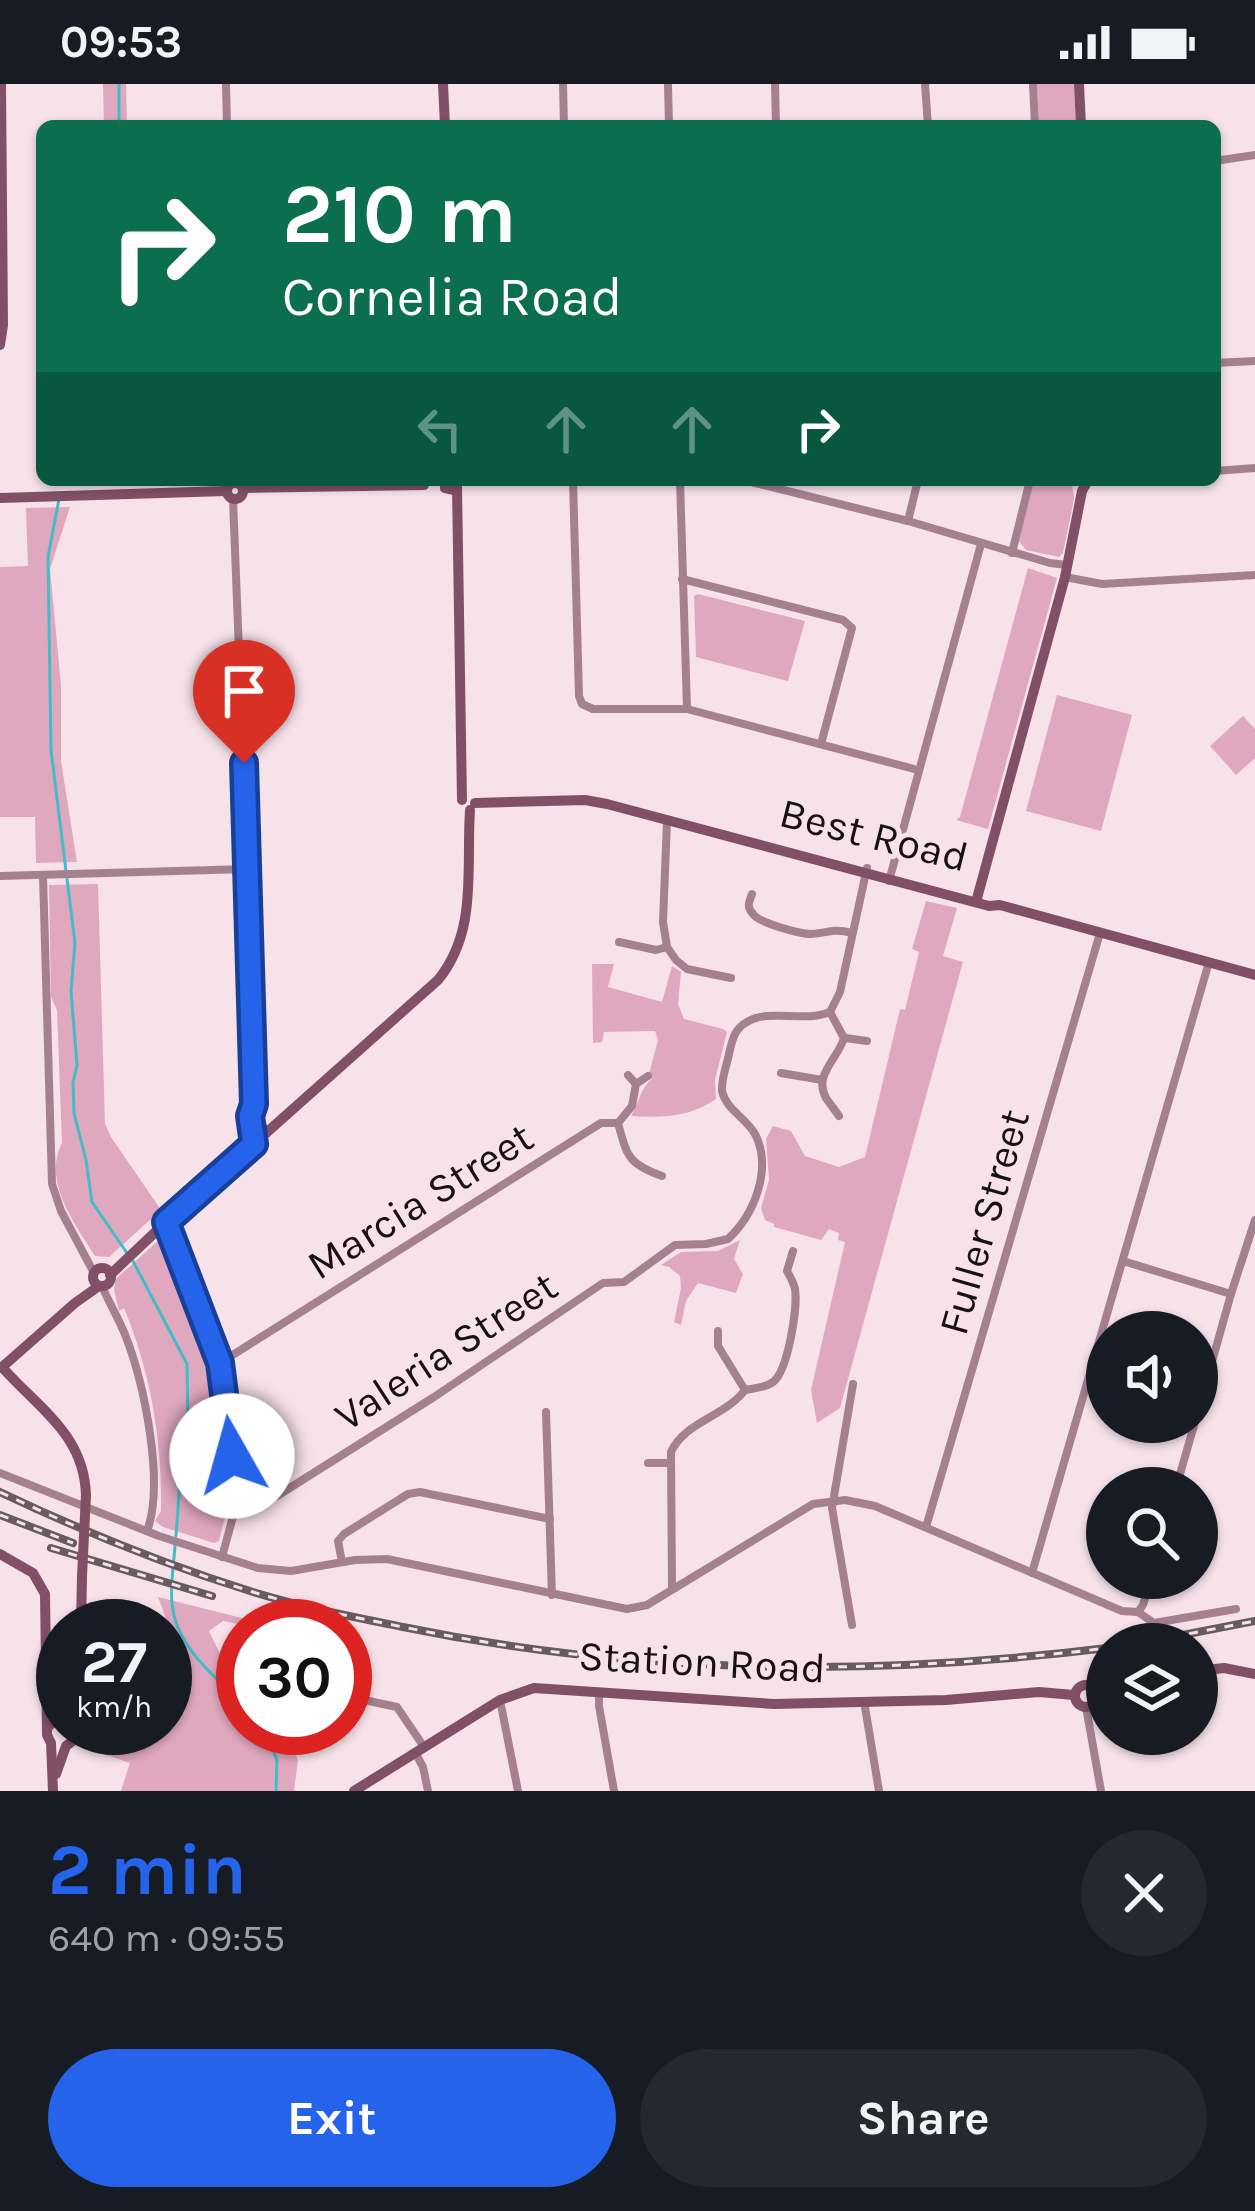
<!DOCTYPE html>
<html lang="en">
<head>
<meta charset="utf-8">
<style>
  body { margin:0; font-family:Karla,sans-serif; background:#242831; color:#f1f3f6; height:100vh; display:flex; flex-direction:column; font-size:45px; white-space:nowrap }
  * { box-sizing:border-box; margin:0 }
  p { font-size:39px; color:#9ea1a6 }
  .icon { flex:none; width:66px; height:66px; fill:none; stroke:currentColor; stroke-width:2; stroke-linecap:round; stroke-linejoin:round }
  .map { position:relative; height:1707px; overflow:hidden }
  .side { display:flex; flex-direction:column; background:#171b24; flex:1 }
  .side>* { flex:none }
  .hud { position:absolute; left:36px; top:36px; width:1185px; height:366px; border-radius:18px; box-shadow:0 3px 9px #0004; background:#0b6e4f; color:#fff; overflow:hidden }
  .fabs { position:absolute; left:1086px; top:1227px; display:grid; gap:24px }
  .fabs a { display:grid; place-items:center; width:132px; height:132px; border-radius:50%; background:#171b24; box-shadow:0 3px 9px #0004; font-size:60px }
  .speed { position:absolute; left:36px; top:1515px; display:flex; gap:24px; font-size:60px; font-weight:700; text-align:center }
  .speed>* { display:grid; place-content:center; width:156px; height:156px; border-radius:50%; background:#171b24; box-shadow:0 3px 9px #0004; line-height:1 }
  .speed small { font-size:30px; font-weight:400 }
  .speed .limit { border:18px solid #d22; background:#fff; color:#111 }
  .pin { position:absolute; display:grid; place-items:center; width:102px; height:102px; color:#fff; margin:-123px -51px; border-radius:50% 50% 50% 0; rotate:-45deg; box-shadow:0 0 12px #0007 }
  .pin .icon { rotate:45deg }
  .me { position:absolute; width:132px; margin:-66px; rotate:353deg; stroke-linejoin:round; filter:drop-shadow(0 0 9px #0008) }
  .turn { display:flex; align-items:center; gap:42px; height:252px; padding:0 48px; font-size:54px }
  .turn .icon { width:156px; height:156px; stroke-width:2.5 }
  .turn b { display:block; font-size:84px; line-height:102px }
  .lanes { display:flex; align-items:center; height:114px; padding:0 48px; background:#0003; justify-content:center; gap:60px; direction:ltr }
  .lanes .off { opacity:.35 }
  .round { display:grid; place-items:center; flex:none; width:126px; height:126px; border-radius:63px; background:#242831 }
  .summary { display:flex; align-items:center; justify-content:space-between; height:204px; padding:0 48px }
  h1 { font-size:72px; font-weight:700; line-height:90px; color:#2563eb }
  .action { display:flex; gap:24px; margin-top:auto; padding:24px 48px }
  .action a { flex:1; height:138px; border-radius:72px; background:#2563eb; color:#fff; font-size:48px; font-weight:700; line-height:138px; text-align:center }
  .action a+a { background:#242831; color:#f1f3f6 }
  .status { display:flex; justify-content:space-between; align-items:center; height:84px; padding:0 60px; background:#171b24; direction:ltr }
  .status svg { height:33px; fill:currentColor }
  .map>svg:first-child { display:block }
</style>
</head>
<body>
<div class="status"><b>09:53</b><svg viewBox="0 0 49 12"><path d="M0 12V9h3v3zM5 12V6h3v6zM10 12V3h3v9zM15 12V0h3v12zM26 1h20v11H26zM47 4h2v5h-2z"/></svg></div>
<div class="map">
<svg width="1255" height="1707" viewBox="0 0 1255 1707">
  <rect width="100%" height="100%" fill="#f7e2ea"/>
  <!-- green -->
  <g fill="#e0a8bf">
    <path d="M103 0H126L127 42H104Z"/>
    <path d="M1037 0H1074L1076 42H1039Z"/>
    <path d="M1033 396H1072L1074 415 1063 469 1059 473 1026 466 1019 457Z"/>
    <path d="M70 423 50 485 61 601V677L77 778 36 779 35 733H0V483L28 482 26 424Z"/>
    <path d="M1028 484 1057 494 988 745 956 736 960 733Z"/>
    <path d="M698 510 805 537 788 597 696 573 694 512Z"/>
    <path d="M1057 611 1132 631 1101 747 1026 727Z"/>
    <path d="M1243 632 1255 645V674L1236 691 1210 662Z"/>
    <path d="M98 800 105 1040 111 1053 161 1126 109 1173 95 1172C75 1140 42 1097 62 1059L57 926 51 913 49 801Z"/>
    <path d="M926 817 957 824 943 872 963 878 840 1324 817 1339 811 1306 845 1158 838 1156 839 1149 829 1145 821 1156 774 1143V1140L765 1136 761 1124 769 1096 766 1055 773 1042 791 1047 805 1072 839 1083 865 1073 900 925 905 926 919 868 912 865Z"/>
    <path d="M592 880H614L608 903 662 918 672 882 681 888 678 920 684 935 723 945 727 948 715 996 716 1015C690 1033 663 1034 631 1032 640 1018 639 1006 652 995L649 990 658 956 655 947 604 948 602 958 593 959Z"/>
    <path d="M160 1155 167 1158 170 1165 208 1261 212 1276 227 1425 219 1457 214 1459 163 1443 155 1437 161 1427C162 1355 151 1290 124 1224L119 1227 114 1206 116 1195Z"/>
    <path d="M740 1156 734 1175 743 1190 736 1209 698 1199 686 1217 681 1241 674 1238 681 1204 680 1192 669 1183 661 1181 681 1168 718 1167Z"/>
    <path d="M158 1513 250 1536 243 1541 223 1537 209 1547 227 1584 243 1594V1644H284L298 1676 294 1707H121L130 1679 82 1663 88 1644H165V1559L173 1553Z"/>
  </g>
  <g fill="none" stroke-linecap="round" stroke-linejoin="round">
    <!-- stream -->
    <g stroke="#41bcca" stroke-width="3">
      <path d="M119 42V0"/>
      <path d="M59 415 48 473 51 666 75 859 71 907 77 981 73 999 74 1029 86 1076 92 1118 127 1169"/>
      <path d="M133 1177 187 1280 188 1340 178 1367 180 1396 176 1452"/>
      <path d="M175 1461C174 1480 170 1501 172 1519 175 1561 214 1593 243 1619"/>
      <path d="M263 1644 277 1676 276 1707"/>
    </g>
    <!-- street -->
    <g stroke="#a58190" stroke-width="8">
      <path d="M226 0 227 42"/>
      <path d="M563 0 564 42"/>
      <path d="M668 0 669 42"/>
      <path d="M775 0 776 42"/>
      <path d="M925 0 928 42"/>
      <path d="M1033 0 1035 42"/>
      <path d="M1215 77 1255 71"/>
      <path d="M1215 279 1255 277"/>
      <path d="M1215 387 1255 384"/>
      <path d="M236 396 237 398"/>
      <path d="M573 396 579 612 582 620 593 625H687L918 686"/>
      <path d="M680 396 687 625"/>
      <path d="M743 396 908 437 1050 479 1067 481"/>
      <path d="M233 415 248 797 253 1020 250 1032 254 1059"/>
      <path d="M908 437 918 396"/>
      <path d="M1012 469 1030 396"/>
      <path d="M1065 493 1102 500 1255 491"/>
      <path d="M682 495 843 536 852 544 821 660"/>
      <path d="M667 737 663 838 667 863 676 876 687 885 731 894"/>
      <path d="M43 791 52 1100 61 1127 94 1189"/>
      <path d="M0 792 247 785"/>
      <path d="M889 797 981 460"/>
      <path d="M752 810C749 819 746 822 753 830 759 839 800 850 811 850 829 849 832 844 852 849"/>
      <path d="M619 858 656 866 667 863"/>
      <path d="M830 928 840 908 867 784"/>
      <path d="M830 928 844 954C838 975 813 991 826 1014 830 1020 835 1026 839 1032"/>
      <path d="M845 954 867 957"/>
      <path d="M781 989 822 996"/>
      <path d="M628 991 636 1000"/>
      <path d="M254 1021 266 1049"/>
      <path d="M618 1039C627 1072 628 1080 662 1092"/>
      <path d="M166 1138 220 1279 237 1418 222 1473"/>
      <path d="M1123 1177 1231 1210"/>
      <path d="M102 1202C109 1219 119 1235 126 1253 144 1300 165 1399 147 1447"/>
      <path d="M718 1247V1262L745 1306"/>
      <path d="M220 1279 601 1039H618L632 1022 636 1000 648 992"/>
      <path d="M745 1306C754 1304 765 1304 773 1298 788 1287 798 1223 795 1205 793 1197 791 1194 787 1187L793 1167"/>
      <path d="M546 1328 552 1511"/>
      <path d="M1197 1331 1231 1210 1255 1136"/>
      <path d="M648 1379H671"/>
      <path d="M0 1389 159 1452 258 1484 291 1487 355 1476 387 1475 627 1525 647 1521 813 1420 845 1416 875 1422 1122 1527 1138 1528"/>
      <path d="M1176 1404 1195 1338"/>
      <path d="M237 1418 255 1419 277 1412 434 1313 603 1199 624 1198 675 1161 706 1160 728 1155C754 1131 772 1086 756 1052 748 1035 726 1026 722 1007 721 995 727 981 729 970 732 957 734 945 747 938 770 924 804 939 830 928"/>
      <path d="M926 1443 1100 849"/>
      <path d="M342 1478 338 1457 344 1450 408 1410 420 1408 550 1435"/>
      <path d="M1032 1489 1209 878"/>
      <path d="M672 1505 671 1368C684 1338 726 1332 745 1306"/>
      <path d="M1138 1528 1154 1539 1236 1525"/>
      <path d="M1138 1528 1143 1521 1151 1494"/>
      <path d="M852 1541 832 1424 853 1300"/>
      <path d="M599 1608V1622L614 1707"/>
      <path d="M345 1612 397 1623 424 1663"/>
      <path d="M500 1616 518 1707"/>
      <path d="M864 1617 879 1707"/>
      <path d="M1086 1623 1101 1707"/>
      <path d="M415 1668 423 1683 428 1707"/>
    </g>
    <!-- secondary -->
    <g stroke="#825066" stroke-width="10">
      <path d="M443 0 445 42"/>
      <path d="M1079 0 1081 42"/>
      <path d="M0 261 3 241 1 0"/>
      <path d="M445 396V404L454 406"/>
      <circle cx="235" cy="407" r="8"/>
      <path d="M457 403 462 716"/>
      <path d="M243 404 424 401"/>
      <path d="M0 414 226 407"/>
      <path d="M475 719 585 716 607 720 989 822 1000 821 1255 891"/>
      <path d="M976 818 1065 493 1082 407 1088 396"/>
      <circle cx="102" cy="1193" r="9"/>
      <path d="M110 1191 166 1138 438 896C478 847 466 786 470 726"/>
      <path d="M2 1283C39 1325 84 1350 86 1411"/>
      <path d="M1 1284 75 1219 99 1202"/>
      <path d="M0 1470 33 1489 45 1510 47 1651 51 1659 53 1707"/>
      <path d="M81 1542 82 1492"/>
      <path d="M1197 1587 1224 1584 1255 1590"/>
      <circle cx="1086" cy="1612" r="11"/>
      <path d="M48 1643 56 1635 63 1634"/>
      <path d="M56 1690 66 1662 74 1656 77 1644"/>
      <path d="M354 1707 500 1616 534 1604 774 1620 946 1616 1039 1608 1074 1611"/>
    </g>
    <defs>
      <g id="rail">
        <path d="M0 1408C82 1447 166 1481 253 1508 302 1523 353 1533 403 1543 636 1591 871 1593 1107 1564"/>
        <path d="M0 1431 73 1459"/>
        <path d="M51 1464 212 1512"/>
        <path d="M1136 1560 1255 1537"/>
      </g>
    </defs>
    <!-- rail casing -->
    <use href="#rail" stroke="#675b5f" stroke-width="8"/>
    <!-- rail -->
    <use href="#rail" stroke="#f7e2ea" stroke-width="3" stroke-dasharray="9" stroke-linecap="butt"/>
    <!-- secondary-bridge -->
    <path stroke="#825066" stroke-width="10" d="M82 1492 86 1411"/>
  </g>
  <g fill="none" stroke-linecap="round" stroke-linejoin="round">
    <defs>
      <path id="route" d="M232 1372 220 1279 166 1138 254 1060 250 1032 254 1020 244 679"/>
    </defs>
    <!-- route casing -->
    <use href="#route" stroke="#184099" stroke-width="30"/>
    <!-- route -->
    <use href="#route" stroke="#2563eb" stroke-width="21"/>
  </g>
  <g text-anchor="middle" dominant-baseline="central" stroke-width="10" stroke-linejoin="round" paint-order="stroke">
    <!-- street labels -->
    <g font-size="42" fill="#181113" stroke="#f7e2ea">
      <text transform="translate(874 751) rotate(14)">Best Road</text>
      <text transform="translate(420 1117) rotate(-32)">Marcia Street</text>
      <text transform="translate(984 1138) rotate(-74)">Fuller Street</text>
      <text transform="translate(446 1267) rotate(-33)">Valeria Street</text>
      <text transform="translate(702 1578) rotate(3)">Station Road</text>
    </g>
  </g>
</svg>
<div class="fabs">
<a><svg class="icon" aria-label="sound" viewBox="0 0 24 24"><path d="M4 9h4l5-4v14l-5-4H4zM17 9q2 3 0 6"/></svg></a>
<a><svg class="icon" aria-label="search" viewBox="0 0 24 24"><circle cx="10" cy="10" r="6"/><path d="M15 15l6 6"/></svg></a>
<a><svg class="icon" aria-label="layers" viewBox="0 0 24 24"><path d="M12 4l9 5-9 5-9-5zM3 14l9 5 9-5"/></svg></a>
</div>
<div class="speed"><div>27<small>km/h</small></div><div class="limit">30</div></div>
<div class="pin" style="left:244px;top:679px;background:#d93025"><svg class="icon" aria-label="arrive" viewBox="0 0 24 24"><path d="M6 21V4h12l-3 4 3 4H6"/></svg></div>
<svg class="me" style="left:232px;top:1372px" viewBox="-20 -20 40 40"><circle r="19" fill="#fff"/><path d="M0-13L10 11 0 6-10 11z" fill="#2563eb"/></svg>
<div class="hud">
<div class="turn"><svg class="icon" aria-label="right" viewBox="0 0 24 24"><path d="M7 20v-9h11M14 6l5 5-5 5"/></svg><div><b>210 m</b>Cornelia Road</div></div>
<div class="lanes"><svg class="icon off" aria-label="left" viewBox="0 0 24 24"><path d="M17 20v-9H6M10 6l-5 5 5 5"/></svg><svg class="icon off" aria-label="ahead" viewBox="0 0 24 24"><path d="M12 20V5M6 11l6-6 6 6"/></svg><svg class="icon off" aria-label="ahead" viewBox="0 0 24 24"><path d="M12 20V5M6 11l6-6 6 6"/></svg><svg class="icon" aria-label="right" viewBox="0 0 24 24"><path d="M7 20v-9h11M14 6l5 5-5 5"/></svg></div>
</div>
</div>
<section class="side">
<div class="summary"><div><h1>2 min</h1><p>640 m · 09:55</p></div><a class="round"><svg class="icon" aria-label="close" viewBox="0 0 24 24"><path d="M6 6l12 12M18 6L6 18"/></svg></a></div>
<div class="action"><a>Exit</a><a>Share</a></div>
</section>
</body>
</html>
